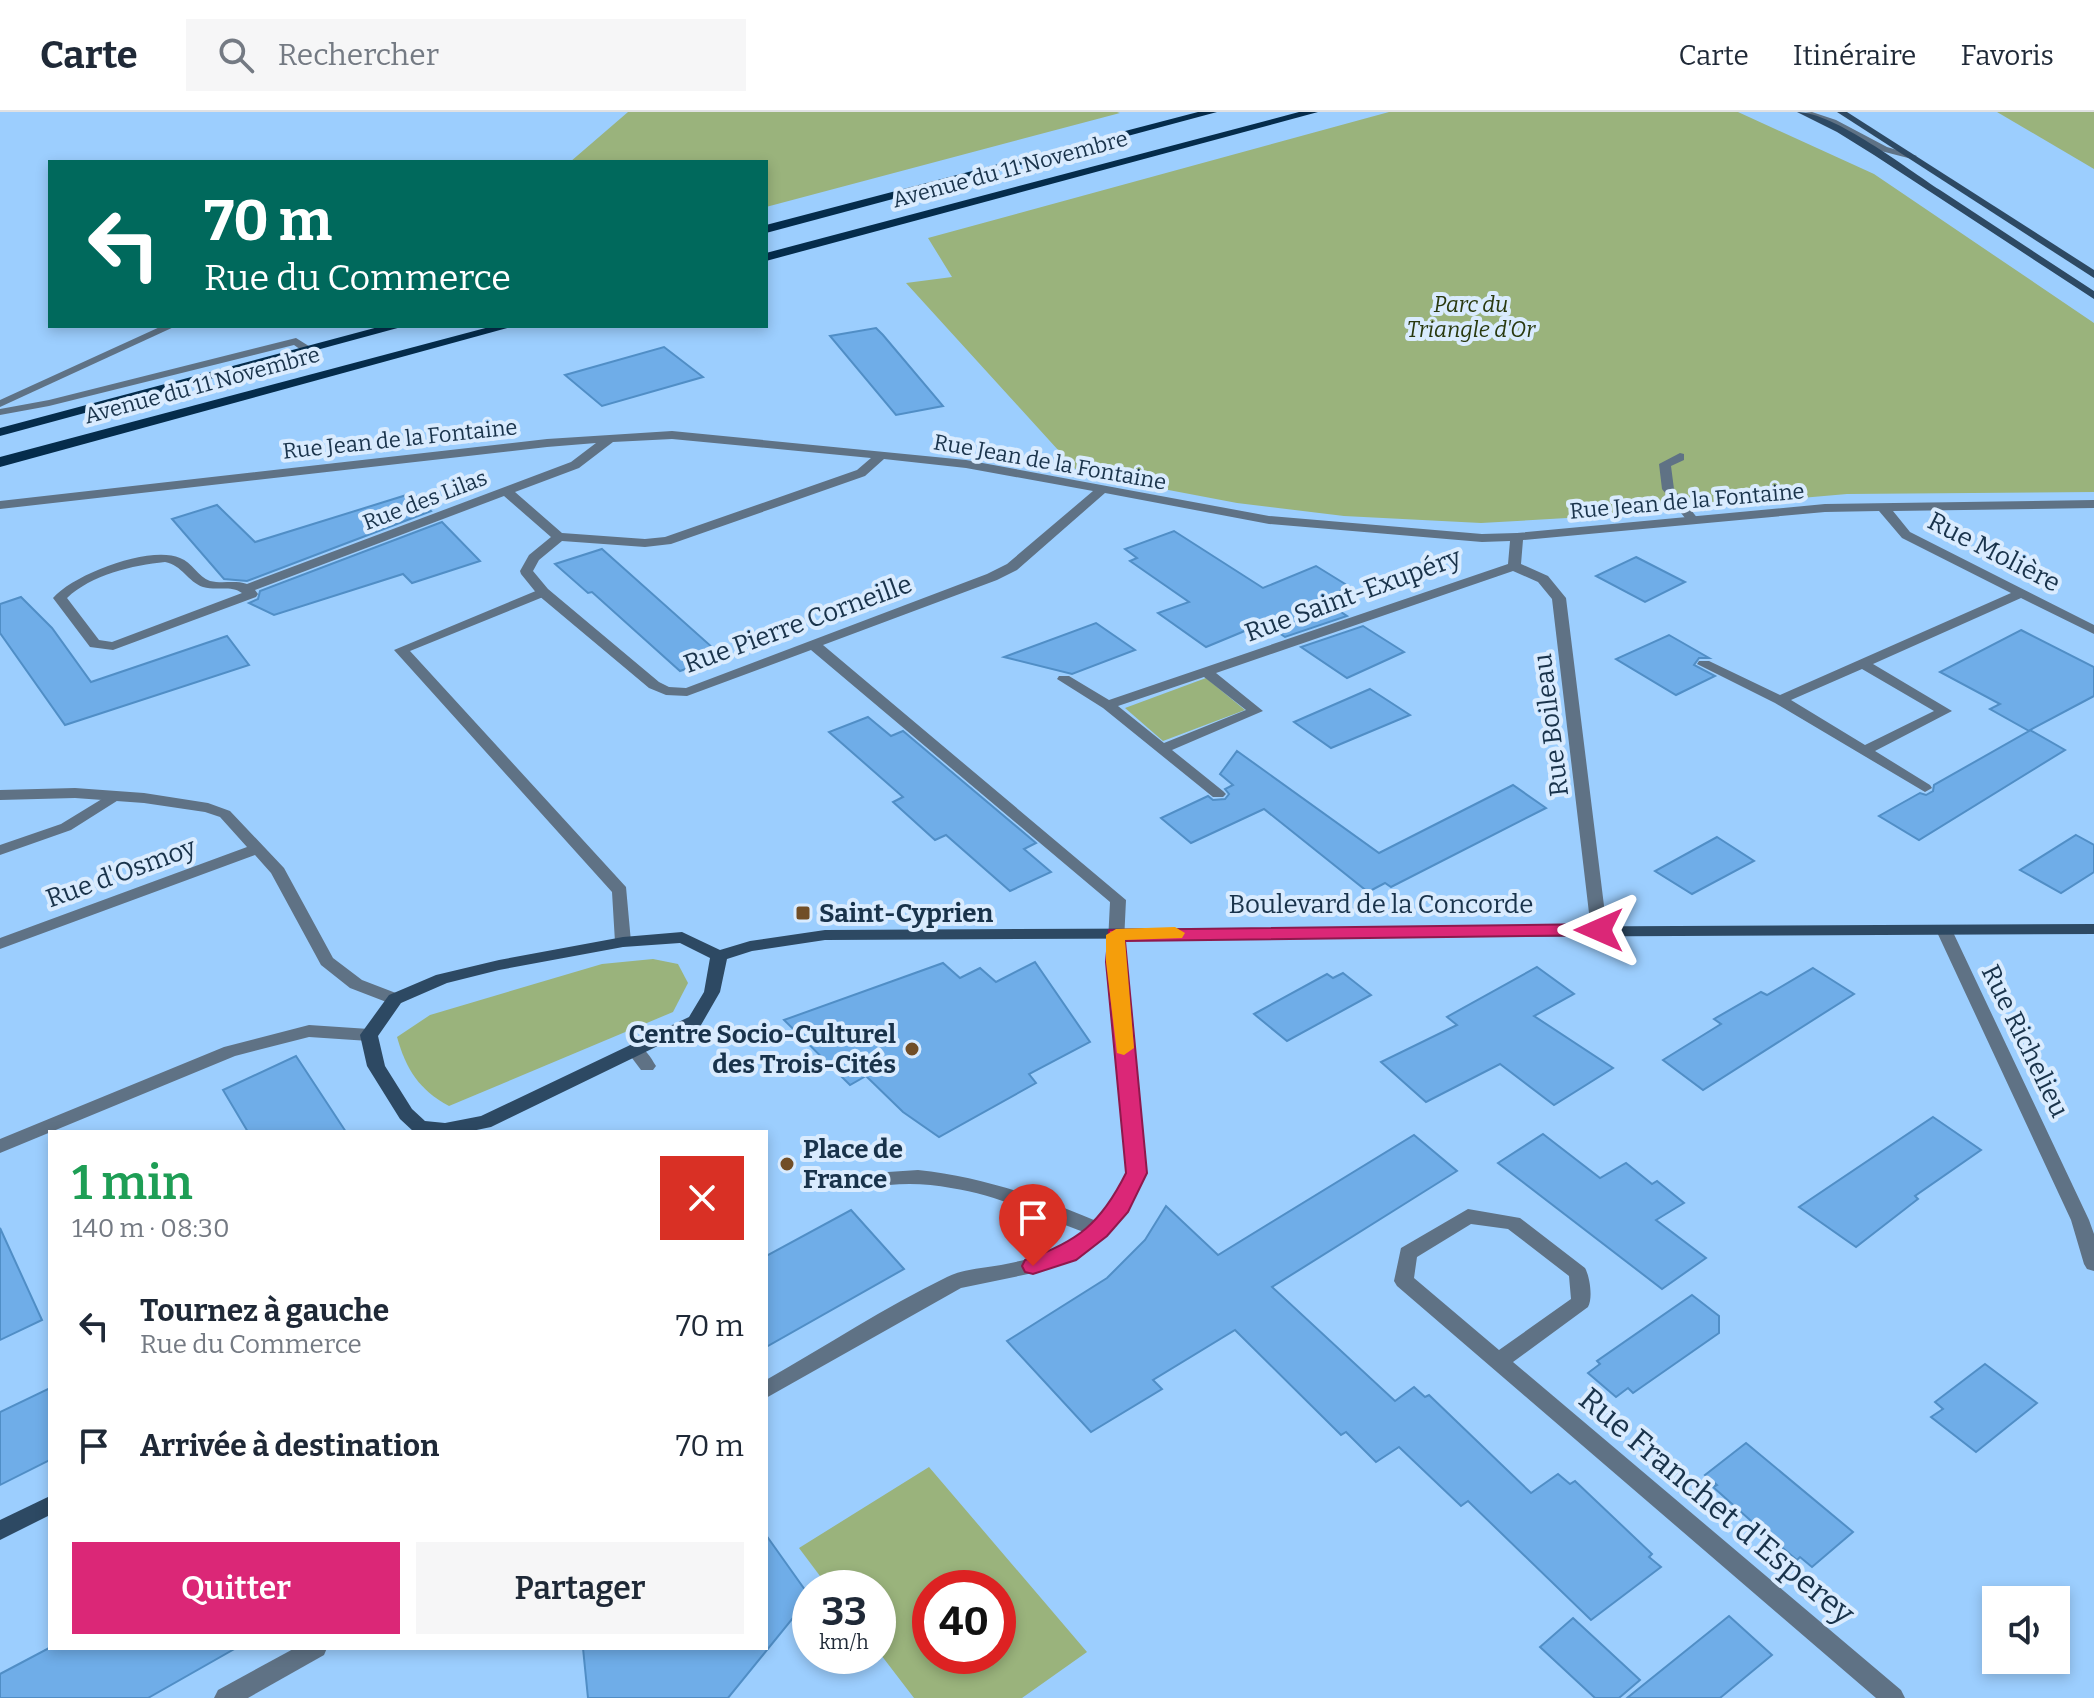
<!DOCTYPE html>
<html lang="fr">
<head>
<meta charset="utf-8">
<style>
  body { margin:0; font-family:Bitter,serif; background:#f6f6f7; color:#1f2937; height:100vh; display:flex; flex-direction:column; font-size:30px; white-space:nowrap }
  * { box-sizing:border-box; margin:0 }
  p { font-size:26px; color:#747a83 }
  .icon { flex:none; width:44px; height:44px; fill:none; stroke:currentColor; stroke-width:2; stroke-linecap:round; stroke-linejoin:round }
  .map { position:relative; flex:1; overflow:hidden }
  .details { position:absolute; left:48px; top:1018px; width:720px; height:520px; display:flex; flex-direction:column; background:#fff; border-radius:0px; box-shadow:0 4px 12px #0003 }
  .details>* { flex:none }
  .guide { position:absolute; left:48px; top:48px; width:720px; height:168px; border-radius:0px; box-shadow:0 4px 12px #0003; background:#00695c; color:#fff; overflow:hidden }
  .fabs { position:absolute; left:1982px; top:1474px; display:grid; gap:16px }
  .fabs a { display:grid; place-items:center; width:88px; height:88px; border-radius:0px; background:#fff; box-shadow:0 4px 12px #0003; font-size:40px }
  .speed { position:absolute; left:792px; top:1458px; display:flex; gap:16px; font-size:40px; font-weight:700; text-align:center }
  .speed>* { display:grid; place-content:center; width:104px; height:104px; border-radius:50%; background:#fff; box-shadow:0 4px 12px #0003; line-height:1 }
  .speed small { font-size:20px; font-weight:400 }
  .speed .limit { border:12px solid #d22; background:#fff; color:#111 }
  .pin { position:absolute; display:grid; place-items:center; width:68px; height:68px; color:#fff; margin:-82px -34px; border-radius:50% 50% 50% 0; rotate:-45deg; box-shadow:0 0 8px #0007 }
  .pin .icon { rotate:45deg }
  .me { position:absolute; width:88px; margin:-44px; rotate:270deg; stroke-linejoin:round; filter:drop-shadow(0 0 6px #0008) }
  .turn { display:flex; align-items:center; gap:28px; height:168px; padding:0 24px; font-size:36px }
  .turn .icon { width:104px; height:104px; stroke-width:2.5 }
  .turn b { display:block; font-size:56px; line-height:68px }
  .round { display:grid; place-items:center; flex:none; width:84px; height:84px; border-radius:0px; background:#f6f6f7 }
  .overview { display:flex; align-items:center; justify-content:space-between; height:136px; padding:0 24px }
  h1 { font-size:48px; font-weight:600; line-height:60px; color:#1e9e55 }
  .primary-button { display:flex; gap:16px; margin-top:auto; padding:16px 24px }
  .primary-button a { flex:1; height:92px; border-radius:0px; background:#db2777; color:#fff; font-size:32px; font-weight:600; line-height:92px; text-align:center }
  .primary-button a+a { background:#f6f6f7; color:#1f2937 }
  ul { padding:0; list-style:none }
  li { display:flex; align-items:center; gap:24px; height:120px; padding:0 24px }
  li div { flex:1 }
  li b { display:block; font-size:30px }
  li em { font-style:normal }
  header { display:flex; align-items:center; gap:48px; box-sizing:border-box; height:112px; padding:0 40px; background:#fff; border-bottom:2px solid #e0e1e3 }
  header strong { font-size:38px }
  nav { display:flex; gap:44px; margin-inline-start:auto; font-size:28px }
  .search { width:560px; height:72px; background:#f6f6f7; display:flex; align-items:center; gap:20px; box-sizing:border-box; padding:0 28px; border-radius:0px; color:#747a83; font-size:30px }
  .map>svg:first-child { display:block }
</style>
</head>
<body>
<header>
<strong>Carte</strong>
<div class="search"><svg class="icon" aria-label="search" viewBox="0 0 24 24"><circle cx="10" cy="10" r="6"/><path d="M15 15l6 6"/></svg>Rechercher</div>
<nav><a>Carte</a><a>Itinéraire</a><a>Favoris</a></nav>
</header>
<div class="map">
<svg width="2094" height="1586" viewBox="0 0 2094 1586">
  <rect width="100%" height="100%" fill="#9ccefe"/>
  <!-- green -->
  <g fill="#9ab37c" fill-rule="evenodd">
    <path d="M628 0H1117L1120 1 766 95V50H570Z"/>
    <path d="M1389 0H1738L1874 62 2094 211V380L1847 382 1584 405 1481 411 1344 404 1237 391 1079 361 906 171 952 165 928 126Z"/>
    <path d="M1997 0H2094V57Z"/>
    <path d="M1206 566 1245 598 1163 629 1125 596Z"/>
    <path d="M653 847 678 852 688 871 673 900 449 994C419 978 406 957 397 925L430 903 602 852Z"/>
    <path d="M929 1355 1087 1540 1022 1586H914L878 1539V1476H829L799 1436ZM930 1476H998V1544H930Z"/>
  </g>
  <!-- building -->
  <g fill="#6fade8" stroke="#508ec6" stroke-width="2">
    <path d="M876 216 883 223 943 294 896 303 830 224Z"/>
    <path d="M664 235 703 265 602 294 565 263Z"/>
    <path d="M413 381 431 399 247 469 224 467 172 407 217 393 255 430Z"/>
    <path d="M442 410 480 449 412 471 403 462 274 503 249 491 258 487 260 479Z"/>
    <path d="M1174 419 1263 476 1316 454 1350 475 1321 487 1347 504 1285 525 1264 511 1206 535 1158 501 1189 490 1130 449 1137 446 1125 437Z"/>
    <path d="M602 437 722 544 680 559 592 480 588 481 555 452Z"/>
    <path d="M1636 445 1685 470 1645 490 1596 464Z"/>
    <path d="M21 485 52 516 91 570 227 524 249 553 65 613 0 521V492Z"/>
    <path d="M1096 511 1135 538 1072 562 1004 545Z"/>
    <path d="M1363 514 1404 540 1347 566 1301 535Z"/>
    <path d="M2021 518 2094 555V584L2030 618 2065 638 1919 728 1879 704 1920 681 1926 683 1933 679 1934 673 2029 619 1990 597 2000 592 1940 560Z"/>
    <path d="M1669 523 1709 546H1699L1694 553 1715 564 1676 583 1616 547Z"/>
    <path d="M1370 577 1410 603 1331 636 1294 610Z"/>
    <path d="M868 605 891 624 903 619 1036 731 1024 737 1051 760 1010 779 946 723 935 728 893 690 903 685 829 620Z"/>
    <path d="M1237 639 1379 741 1513 673 1546 696 1391 775 1385 771 1368 780 1264 697 1191 731 1161 706 1208 684 1213 688 1225 687 1229 682 1225 677 1233 673 1220 662Z"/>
    <path d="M2076 723 2094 733V760L2061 781 2020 758Z"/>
    <path d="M1717 725 1754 749 1692 782 1655 759Z"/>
    <path d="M1035 850 1090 930 1029 962 1036 971 939 1025 903 1000 866 964 850 973 784 908 943 851 960 866 980 856 996 870Z"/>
    <path d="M1537 855 1574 882 1534 904 1613 956 1554 993 1500 952 1426 990 1381 950 1457 913 1447 905Z"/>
    <path d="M1813 856 1854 882 1703 978 1663 948 1721 912 1714 907 1761 880 1767 883Z"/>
    <path d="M1343 861 1371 883 1287 929 1254 902 1327 862 1333 866Z"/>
    <path d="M296 944 346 1020H248L223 978Z"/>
    <path d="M1933 1005 1981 1038 1915 1084 1918 1087 1856 1135 1799 1095Z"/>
    <path d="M1543 1022 1600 1066 1626 1051 1652 1072 1657 1069 1684 1091 1656 1108 1706 1146 1662 1177 1498 1051Z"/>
    <path d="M1414 1023 1457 1059 1272 1175 1395 1289 1414 1275 1425 1285 1429 1283 1531 1381 1558 1362 1570 1372 1575 1369 1652 1442 1649 1445 1661 1455 1591 1508 1468 1389 1461 1394 1399 1335 1376 1350 1346 1320 1341 1323 1235 1218 1153 1268 1162 1277 1091 1320 1007 1229 1107 1166 1145 1128 1166 1094 1218 1143Z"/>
    <path d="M851 1098 904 1157 766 1235V1144Z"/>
    <path d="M0 1116 42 1208 0 1228Z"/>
    <path d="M1692 1183 1719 1204V1221L1633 1281 1628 1276 1616 1285 1588 1261 1600 1252 1597 1249Z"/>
    <path d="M1985 1252 2037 1291 1976 1340 1931 1305 1943 1297 1935 1290Z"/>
    <path d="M50 1276V1348L0 1373V1300Z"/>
    <path d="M1746 1331 1853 1420 1812 1455 1800 1445 1797 1448 1759 1416 1713 1375 1717 1373 1705 1363Z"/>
    <path d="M766 1423 810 1485 728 1586H588L583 1536H766Z"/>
    <path d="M1729 1504 1772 1543 1720 1586H1627Z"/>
    <path d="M1573 1506 1640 1568 1619 1586H1595L1540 1535Z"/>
    <path d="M49 1536H236L148 1586H0V1562Z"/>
  </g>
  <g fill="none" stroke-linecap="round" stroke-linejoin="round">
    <!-- lane -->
    <g fill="#5f7285" fill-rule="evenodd">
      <path d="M1812 0 1836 8 1887 35 1917 44 1912 47 1881 39 1830 12 1801 1Z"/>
      <path d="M162 214H176L0 295V288Z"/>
      <path d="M296 226 312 236V240H304L294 233 49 294 0 303V297L49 288Z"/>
      <path d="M1680 341 1684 342V348L1671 354 1674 377 1699 408 1693 412 1689 411 1662 377 1659 352Z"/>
      <path d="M543 476 550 480 548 483 410 539 626 775 631 830 623 835 615 830 612 780 394 538Z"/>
      <path d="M115 679 123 684 120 687 71 718 0 743V733L61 712Z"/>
      <path d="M918 1058C985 1065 1045 1087 1106 1113L1108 1118 1106 1123 1099 1125C1048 1109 1005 1084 951 1076 931 1072 909 1071 889 1073 877 1075 865 1082 852 1078L850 1073 852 1068 888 1060Z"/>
    </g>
    <!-- street -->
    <g fill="#5f7285" fill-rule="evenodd">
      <path d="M672 319 966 348 1269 404 1482 422 1517 421 1825 392 2094 388V396L1893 399 1910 420 2094 513V522L2021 486 1873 552 1952 599 1875 639 1930 673 1932 676 1925 680 1775 591 1697 552 1699 549H1709L1780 583 2011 481 1902 426 1879 399 1825 400 1523 428 1521 452 1548 464 1566 486 1607 818 1599 823 1591 818 1552 487 1538 470 1513 459 1216 561 1263 599 1172 638 1223 679 1226 682 1223 685H1213L1103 596 1057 567 1059 564H1069L1109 588 1508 452 1510 429 1482 430 1269 412 1105 381 1017 458 997 468 823 533 1126 788 1123 850 1146 1061 1127 1100 1106 1123 1076 1147 1033 1161 961 1176 766 1286V1268C826 1234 885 1195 947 1165 963 1157 984 1156 1001 1153 1068 1140 1096 1123 1128 1061L1107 850 1110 790 811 538 687 584 666 583 649 576 538 483 521 462 520 459 529 443 551 425 504 384 255 478 258 482 256 485 113 538 90 535 53 486C74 462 150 433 180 446 192 450 198 465 210 469 222 472 235 468 247 472L571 350 596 331 547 335 0 397V389L547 327ZM672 327 871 346 857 358 665 425 645 427 562 421 515 380 579 356 613 330ZM884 347 966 356 1093 379 1007 452 987 462 686 576 669 575 659 570 548 477 533 459 539 448 562 429 645 435 671 432 865 364ZM165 450C182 453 188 470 203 475 216 479 231 473 242 481L112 530 99 528 67 486C91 463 133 453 165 450ZM1862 557 1934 599 1865 633 1791 588ZM1204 565 1246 598 1164 631 1118 594Z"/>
      <path d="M75 676 144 681 208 691 230 699 284 756 333 846 362 868 401 883 403 887 401 891H389L350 876 321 853 271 761 255 743 0 837V826L247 735 220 705 205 700 144 691 75 686 0 688V678Z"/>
      <path d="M1944 813 1952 818 2089 1108 2094 1122V1159L2087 1157 2084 1152 2071 1108 1936 818Z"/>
      <path d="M309 913 369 917 375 919 378 923 375 927 369 929 309 925 235 944 0 1041V1027L224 935Z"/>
      <path d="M635 932C645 935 651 946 656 954L653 958H641L626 938 629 934Z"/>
      <path d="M1468 1097 1520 1106 1585 1156C1590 1165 1593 1186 1588 1195L1513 1250 1901 1578 1905 1586H1876L1397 1174 1394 1169 1401 1136ZM1471 1112 1508 1117 1569 1164 1571 1187 1499 1238 1414 1166 1417 1145Z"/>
      <path d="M295 1536H327L324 1543 248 1586H214L218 1578Z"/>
    </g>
    <!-- secondary -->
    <g fill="#2d4963" fill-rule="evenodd">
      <path d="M1797 0C1834 0 1907 57 1940 78 1992 112 2043 146 2094 179V187L1874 43 1837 20Z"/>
      <path d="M1837 0H1847L2094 158V166Z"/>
      <path d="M2094 812V822L825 828 752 839 727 847 720 880 701 913 491 1015 467 1020H414L400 1007 367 954 360 923 389 883 436 863 499 848 623 825 682 820 720 838 750 829 825 818ZM680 831 710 846 704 880 689 905 481 1004 445 1011 425 1009 412 997 385 954 378 924 401 891 447 871 499 858 623 835Z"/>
      <path d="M50 1384V1403L0 1428V1408Z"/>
    </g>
    <!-- primary -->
    <g fill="#052c4b" fill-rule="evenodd">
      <path d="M1198 0H1217L766 121V113Z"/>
      <path d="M1299 0H1318L766 149V141Z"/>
      <path d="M382 214H405L0 324V316Z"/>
      <path d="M493 214H515L0 355V345Z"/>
    </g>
  </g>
  <!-- route -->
  <path fill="#db2777" stroke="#8e194d" stroke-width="2" d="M1599 812 1608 818 1606 823 1125 829 1147 1061 1128 1100 1107 1124 1076 1148 1033 1162 1025 1160 1022 1154 1025 1148C1078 1130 1101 1111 1126 1061L1106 850 1109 818Z"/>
  <!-- slow -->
  <path fill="#f59e0b" d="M1175 815 1185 821 1182 826 1125 828 1134 936 1124 943 1117 941 1106 850V823L1116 817Z"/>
  <!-- markers -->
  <g fill="#714e27" stroke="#d9ebfe" stroke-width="3">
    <rect x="795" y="793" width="16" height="16" rx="4"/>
    <circle cx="912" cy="937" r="8"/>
    <circle cx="787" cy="1052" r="8"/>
  </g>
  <g text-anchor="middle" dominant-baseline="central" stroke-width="8" stroke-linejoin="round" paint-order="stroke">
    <!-- far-street labels -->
    <g font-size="22" fill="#19334b" stroke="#d9ebfe">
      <text transform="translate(1010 57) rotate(-15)">Avenue du 11 Novembre</text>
      <text transform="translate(202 273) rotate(-15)">Avenue du 11 Novembre</text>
      <text transform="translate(400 327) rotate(-6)">Rue Jean de la Fontaine</text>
      <text transform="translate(1050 350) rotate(10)">Rue Jean de la Fontaine</text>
      <text transform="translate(425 388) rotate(-21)">Rue des Lilas</text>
      <text transform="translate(1687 389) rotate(-5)">Rue Jean de la Fontaine</text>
    </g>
    <!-- far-park labels -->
    <g font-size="22" font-style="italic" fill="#29390f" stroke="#d9ebfe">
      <text x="1471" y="192">Parc du<tspan x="1471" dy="25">Triangle d'Or</tspan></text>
    </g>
    <!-- street labels -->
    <g font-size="26" fill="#19334b" stroke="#d9ebfe">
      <text transform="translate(1994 440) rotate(27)">Rue Molière</text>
      <text transform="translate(1353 483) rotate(-20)">Rue Saint-Exupéry</text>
      <text transform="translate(798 512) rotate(-20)">Rue Pierre Corneille</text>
      <text transform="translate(1551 613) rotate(-97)">Rue Boileau</text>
      <text transform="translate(121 761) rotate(-20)">Rue d'Osmoy</text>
      <text x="1381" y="792">Boulevard de la Concorde</text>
      <text transform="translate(2025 929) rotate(64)">Rue Richelieu</text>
    </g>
    <!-- poi labels -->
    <g font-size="26" font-weight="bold" fill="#19334b" stroke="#d9ebfe" text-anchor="start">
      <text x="819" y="801">Saint-Cyprien</text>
      <text x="896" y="922" text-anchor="end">Centre Socio-Culturel<tspan x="896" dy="30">des Trois-Cités</tspan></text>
      <text x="803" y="1037">Place de<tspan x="803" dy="30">France</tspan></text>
    </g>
    <!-- near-street labels -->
    <g font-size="32" fill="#19334b" stroke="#d9ebfe">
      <text transform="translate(1717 1394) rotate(40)">Rue Franchet d'Esperey</text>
    </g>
  </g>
</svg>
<div class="fabs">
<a><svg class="icon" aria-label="sound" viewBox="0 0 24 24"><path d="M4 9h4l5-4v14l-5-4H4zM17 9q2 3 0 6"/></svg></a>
</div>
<div class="speed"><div>33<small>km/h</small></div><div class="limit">40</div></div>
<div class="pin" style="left:1033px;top:1154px;background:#d93025"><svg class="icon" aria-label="arrive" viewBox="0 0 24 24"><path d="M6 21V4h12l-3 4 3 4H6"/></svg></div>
<svg class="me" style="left:1599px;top:818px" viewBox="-20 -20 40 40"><path d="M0-17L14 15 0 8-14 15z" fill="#db2777" stroke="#fff" stroke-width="4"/></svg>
<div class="guide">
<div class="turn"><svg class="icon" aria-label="left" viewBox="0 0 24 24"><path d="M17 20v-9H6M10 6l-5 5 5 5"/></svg><div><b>70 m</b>Rue du Commerce</div></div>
</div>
<section class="details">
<div class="overview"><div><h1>1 min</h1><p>140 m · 08:30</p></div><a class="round" style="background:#d93025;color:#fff"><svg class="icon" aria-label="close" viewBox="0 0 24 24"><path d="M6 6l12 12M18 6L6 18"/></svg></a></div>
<ul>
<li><svg class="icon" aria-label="left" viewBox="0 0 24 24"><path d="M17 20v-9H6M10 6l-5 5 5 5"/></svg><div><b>Tournez à gauche</b><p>Rue du Commerce</p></div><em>70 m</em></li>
<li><svg class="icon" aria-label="arrive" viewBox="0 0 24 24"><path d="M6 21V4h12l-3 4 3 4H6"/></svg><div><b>Arrivée à destination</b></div><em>70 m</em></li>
</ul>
<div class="primary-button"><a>Quitter</a><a>Partager</a></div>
</section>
</div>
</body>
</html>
